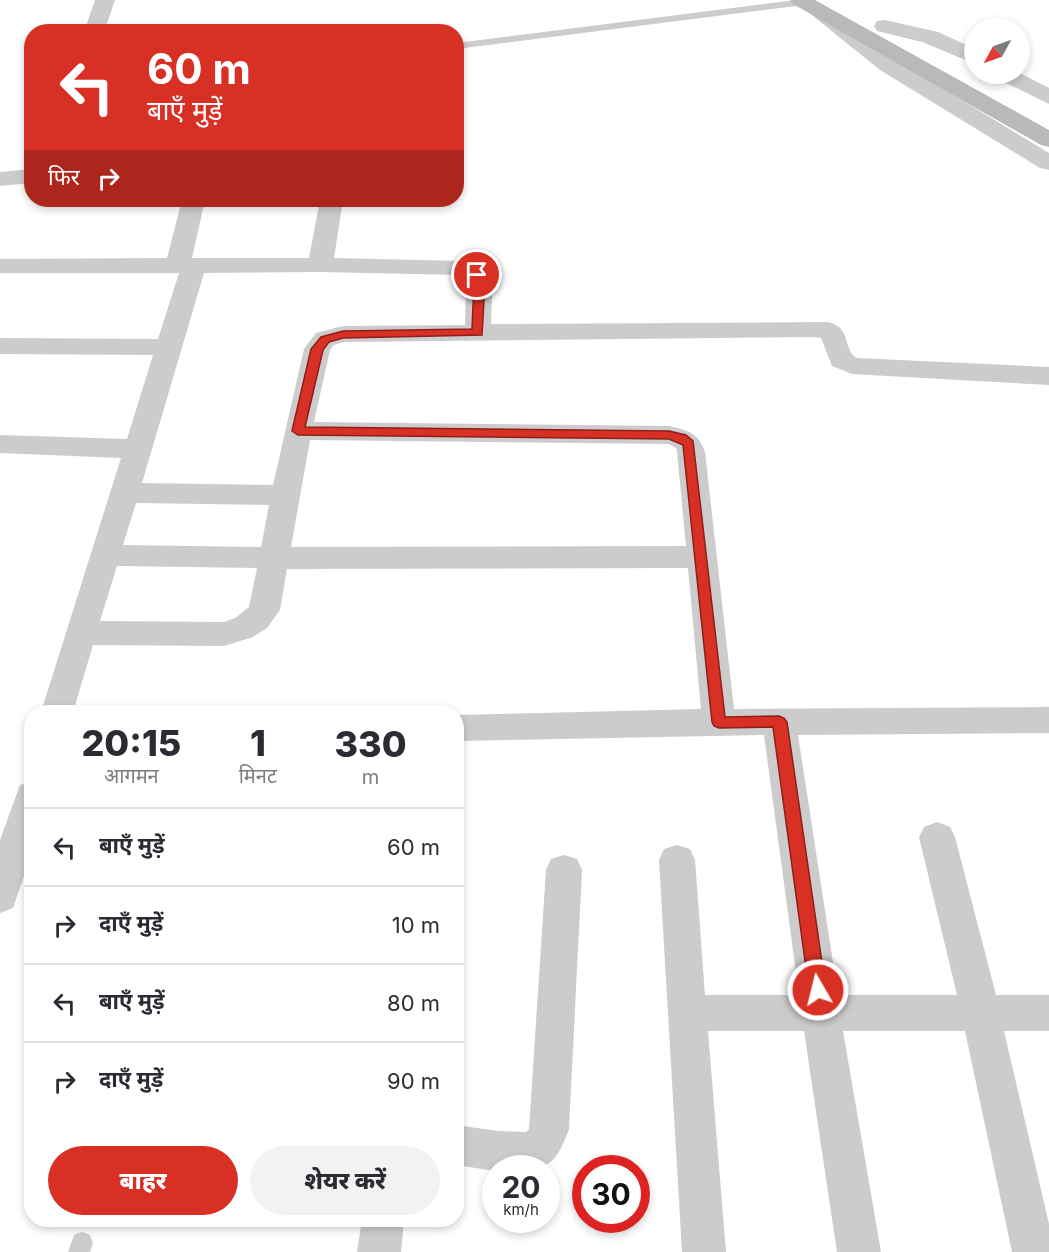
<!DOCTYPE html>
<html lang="hi">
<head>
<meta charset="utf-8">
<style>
  body { margin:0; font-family:Inter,"Noto Sans Devanagari",sans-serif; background:#f2f2f3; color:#2b2b33; height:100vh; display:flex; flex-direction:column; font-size:22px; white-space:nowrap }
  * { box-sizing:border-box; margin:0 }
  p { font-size:20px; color:#7c7c81 }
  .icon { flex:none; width:33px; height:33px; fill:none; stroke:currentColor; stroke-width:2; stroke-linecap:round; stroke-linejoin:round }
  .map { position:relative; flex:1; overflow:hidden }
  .panel { position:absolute; left:24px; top:705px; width:440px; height:522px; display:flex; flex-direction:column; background:#fff; border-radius:24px; box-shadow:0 3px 9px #0003 }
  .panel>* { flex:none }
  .guide { position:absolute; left:24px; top:24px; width:440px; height:183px; border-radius:24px; box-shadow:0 3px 9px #0003; background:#d93025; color:#fff; overflow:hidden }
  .needle { width:39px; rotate:230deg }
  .fabs { position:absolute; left:964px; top:18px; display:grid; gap:12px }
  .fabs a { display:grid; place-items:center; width:66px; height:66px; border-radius:50%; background:#fff; box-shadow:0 3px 9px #0003; font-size:30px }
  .speed { position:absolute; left:482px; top:1155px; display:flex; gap:12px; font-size:30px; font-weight:700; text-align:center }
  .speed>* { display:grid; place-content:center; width:78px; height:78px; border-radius:50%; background:#fff; box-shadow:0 3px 9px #0003; line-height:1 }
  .speed small { font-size:15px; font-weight:400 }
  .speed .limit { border:9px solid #d22; background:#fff; color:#111 }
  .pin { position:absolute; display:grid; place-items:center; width:51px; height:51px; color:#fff; margin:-26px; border:3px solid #fff; border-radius:50%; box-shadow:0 2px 6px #0007 }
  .me { position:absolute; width:66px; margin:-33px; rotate:352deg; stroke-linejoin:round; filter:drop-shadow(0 0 4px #0008) }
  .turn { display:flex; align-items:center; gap:21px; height:126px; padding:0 24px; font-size:27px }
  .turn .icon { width:78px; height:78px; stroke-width:2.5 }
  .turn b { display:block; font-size:42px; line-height:51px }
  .then { display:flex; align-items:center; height:57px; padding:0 24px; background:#0003; gap:12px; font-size:22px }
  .eta { display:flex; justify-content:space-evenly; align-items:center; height:102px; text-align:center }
  .eta b { font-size:36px; font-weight:800; line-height:42px }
  .cta { display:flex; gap:12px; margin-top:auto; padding:12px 24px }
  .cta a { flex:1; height:69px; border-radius:36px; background:#d93025; color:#fff; font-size:24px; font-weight:800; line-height:69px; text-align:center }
  .cta a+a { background:#f2f2f3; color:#2b2b33 }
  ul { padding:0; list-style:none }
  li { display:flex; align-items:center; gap:18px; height:78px; padding:0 24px; border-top:2px solid #e1e1e2 }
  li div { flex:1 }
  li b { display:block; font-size:22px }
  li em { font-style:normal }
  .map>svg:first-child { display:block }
</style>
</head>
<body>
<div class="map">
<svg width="1049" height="1252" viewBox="0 0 1049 1252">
  <rect width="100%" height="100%" fill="#fff"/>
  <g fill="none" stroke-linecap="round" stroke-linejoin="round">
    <!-- service -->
    <g fill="#ccc" fill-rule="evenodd">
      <path d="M795 0 809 2 804 5 456 49V43Z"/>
      <path d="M82 1232 90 1235 93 1243 90 1252H68L74 1235Z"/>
    </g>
    <!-- minor -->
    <g fill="#ccc" fill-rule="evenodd">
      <path d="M95 0H115L104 32H84Z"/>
      <path d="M32 169V183L0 186V172Z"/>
      <path d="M182 200H205L192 258H309L320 200H343L334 258 462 261C501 269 491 292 491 324L828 322C853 328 842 350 857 358L1049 367V385L852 374 832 366 821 338 814 337 344 342 334 345 330 350 314 422 669 426C687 430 699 433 705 452L734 709 1049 707V733L798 735 838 995H957L919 837 924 827 937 822 950 827 955 837 996 995H1049V1031H1004L1049 1224V1252H1012L965 1031H843L881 1252H837L804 1031H708L726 1252H682L659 860 664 849 677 845 690 849 695 860 705 995H799L764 735 456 741V715L701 709 688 568 287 569 280 610 267 628 253 637 224 646 93 645 73 712H41L121 458 0 453V435L127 439 153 355 0 354V338L158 339 179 273H0V259L167 258ZM320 272 461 275 466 282 465 325 343 326 316 333 304 349 273 485 142 483 204 273ZM310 440 669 444 676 448 677 452 686 546 291 547ZM136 503 269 505 261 547 123 545ZM117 566 257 568 249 607 235 618 224 622 100 621Z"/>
      <path d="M32 781V853L13 908 0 913V840L20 785Z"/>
      <path d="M564 855 577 859 582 870 569 1129C552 1177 540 1168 495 1168V1171L456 1165V1125L498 1131 526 1132 529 1129 546 870 551 859Z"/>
      <path d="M362 1220H404L401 1252H357Z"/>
    </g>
    <!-- tertiary -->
    <g fill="#ccc" fill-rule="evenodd">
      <path d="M820 6 827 8 896 60 1049 153V170L1040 168 880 70 813 16 809 12 813 8Z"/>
      <path d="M885 20 938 32 975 49V64L922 42 877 31 874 26 877 21Z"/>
      <path d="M1020 73 1049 88V104L998 79 995 74Z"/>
    </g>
    <!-- secondary -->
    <path fill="#b9b9b9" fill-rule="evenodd" d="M790 0H815L1049 130V147L1041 145 793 4Z"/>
  </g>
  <!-- route -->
  <path fill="#d93025" stroke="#8d1f18" stroke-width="1.5" d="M477 272 481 273 485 282 482 335 343 338 329 342 323 350 305 427 669 431 686 435 693 441 725 717 779 716 784 718 787 722 826 990 824 995 818 997 812 995 809 990 773 727 719 728 714 726 712 722 683 445 669 439 298 435 292 431 311 349 321 337 343 331 472 329 474 282 472 275Z"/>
</svg>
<div class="fabs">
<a><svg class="needle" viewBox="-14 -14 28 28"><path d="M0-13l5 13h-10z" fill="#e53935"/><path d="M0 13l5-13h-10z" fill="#7c7c81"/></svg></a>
</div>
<div class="speed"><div>20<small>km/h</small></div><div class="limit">30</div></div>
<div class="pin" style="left:477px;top:275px;background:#d93025"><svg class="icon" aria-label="arrive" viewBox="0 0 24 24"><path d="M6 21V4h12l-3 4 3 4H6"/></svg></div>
<svg class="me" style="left:818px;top:990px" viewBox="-20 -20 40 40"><circle r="17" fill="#d93025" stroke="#fff" stroke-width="3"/><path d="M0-11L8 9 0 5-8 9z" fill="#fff"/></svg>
<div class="guide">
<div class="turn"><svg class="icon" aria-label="left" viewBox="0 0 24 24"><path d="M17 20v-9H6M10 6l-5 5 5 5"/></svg><div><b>60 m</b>बाएँ मुड़ें</div></div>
<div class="then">फिर<svg class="icon" aria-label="right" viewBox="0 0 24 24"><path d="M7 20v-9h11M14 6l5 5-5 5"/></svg></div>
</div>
<section class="panel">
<div class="eta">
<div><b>20:15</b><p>आगमन</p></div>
<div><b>1</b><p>मिनट</p></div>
<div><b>330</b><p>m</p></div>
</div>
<ul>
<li><svg class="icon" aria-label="left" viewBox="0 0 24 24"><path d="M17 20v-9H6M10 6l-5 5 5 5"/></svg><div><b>बाएँ मुड़ें</b></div><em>60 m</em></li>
<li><svg class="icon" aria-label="right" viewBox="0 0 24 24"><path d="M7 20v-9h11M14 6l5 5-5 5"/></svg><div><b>दाएँ मुड़ें</b></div><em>10 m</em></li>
<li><svg class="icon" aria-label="left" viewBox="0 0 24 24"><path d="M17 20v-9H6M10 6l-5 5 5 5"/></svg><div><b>बाएँ मुड़ें</b></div><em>80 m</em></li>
<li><svg class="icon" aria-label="right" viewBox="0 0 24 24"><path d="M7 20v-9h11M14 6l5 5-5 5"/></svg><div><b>दाएँ मुड़ें</b></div><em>90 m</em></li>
</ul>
<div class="cta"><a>बाहर</a><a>शेयर करें</a></div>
</section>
</div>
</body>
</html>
